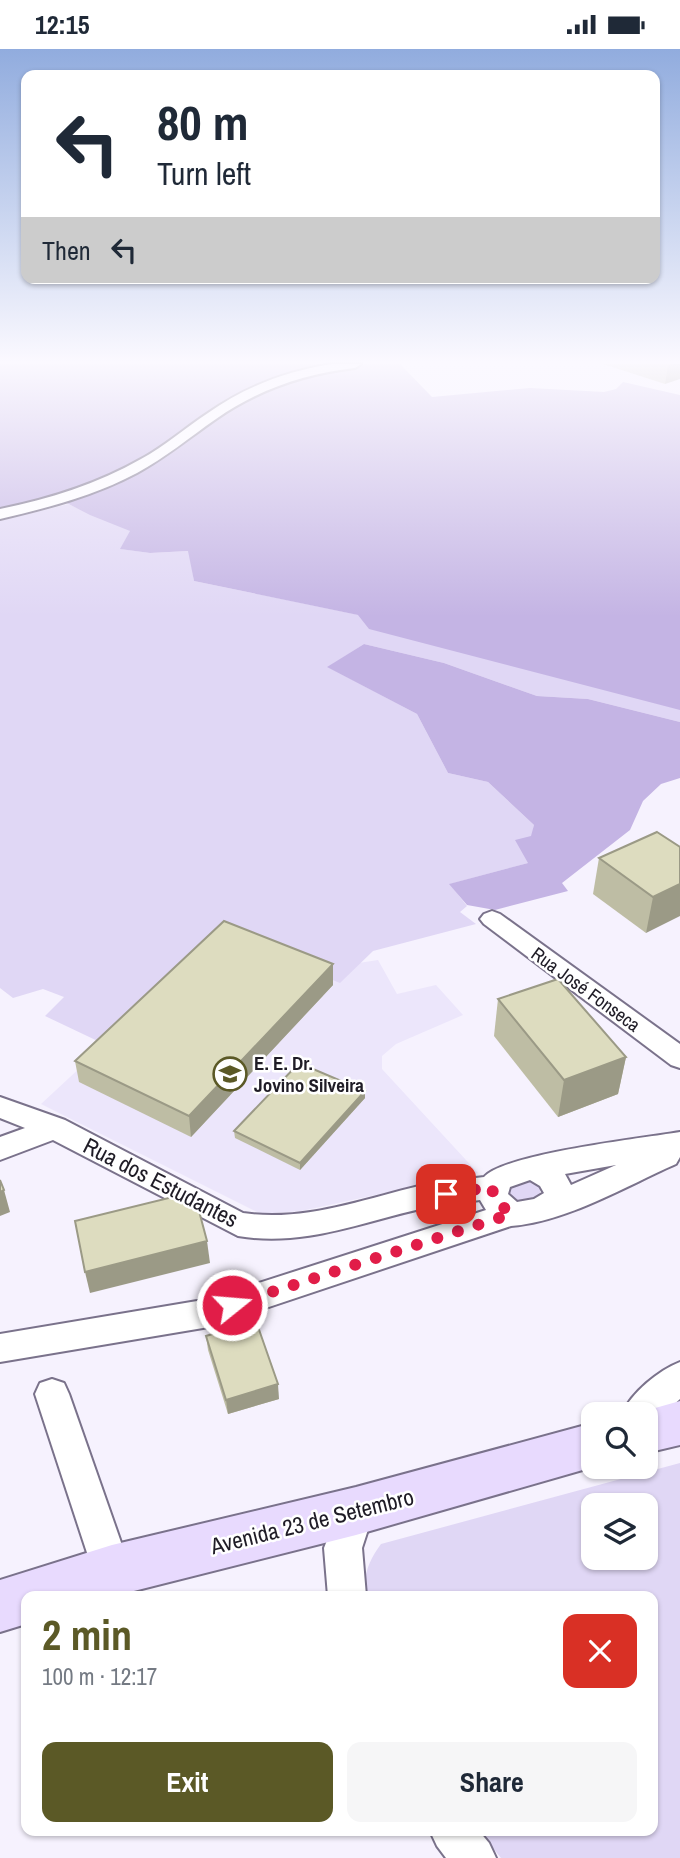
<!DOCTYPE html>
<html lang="en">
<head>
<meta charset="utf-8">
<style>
  body { margin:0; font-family:"Archivo Narrow",sans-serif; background:#f6f6f7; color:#1f2937; height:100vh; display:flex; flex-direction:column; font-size:26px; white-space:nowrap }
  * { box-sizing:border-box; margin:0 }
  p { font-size:23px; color:#747a83 }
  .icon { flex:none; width:38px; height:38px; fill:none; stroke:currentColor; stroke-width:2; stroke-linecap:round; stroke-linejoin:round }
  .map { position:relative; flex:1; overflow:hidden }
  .drawer { position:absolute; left:21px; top:1542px; width:637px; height:245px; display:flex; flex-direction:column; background:#fff; border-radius:14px; box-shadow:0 2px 5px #0004 }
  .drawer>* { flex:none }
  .hud { position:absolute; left:21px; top:21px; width:639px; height:214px; border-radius:14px; box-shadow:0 2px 5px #0004; background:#fff; color:#1f2937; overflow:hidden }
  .fabs { position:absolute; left:581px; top:1353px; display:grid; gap:14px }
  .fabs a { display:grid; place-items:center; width:77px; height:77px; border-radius:14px; background:#fff; box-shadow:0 2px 5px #0004; font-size:35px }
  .pin { position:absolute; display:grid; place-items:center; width:60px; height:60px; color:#fff; margin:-30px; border-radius:14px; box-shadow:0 4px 10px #0006 }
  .me { position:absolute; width:77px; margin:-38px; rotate:73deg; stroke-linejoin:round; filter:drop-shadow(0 0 5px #0008) }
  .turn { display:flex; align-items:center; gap:24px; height:147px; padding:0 21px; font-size:32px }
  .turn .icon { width:91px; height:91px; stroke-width:2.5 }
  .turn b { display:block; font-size:49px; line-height:60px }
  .then { display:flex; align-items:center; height:66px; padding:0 21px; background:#0003; gap:14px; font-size:26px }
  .round { display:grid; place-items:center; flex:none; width:74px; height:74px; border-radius:14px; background:#f6f6f7 }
  .summary { display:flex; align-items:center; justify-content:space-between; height:119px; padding:0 21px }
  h1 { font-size:42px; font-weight:700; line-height:52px; color:#5b5926 }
  .cta { display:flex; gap:14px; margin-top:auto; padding:14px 21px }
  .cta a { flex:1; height:80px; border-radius:14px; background:#5b5926; color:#fff; font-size:28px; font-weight:700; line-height:80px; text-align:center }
  .cta a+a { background:#f6f6f7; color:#1f2937 }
  .status { display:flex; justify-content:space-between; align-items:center; height:49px; padding:0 35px; background:#fff; direction:ltr }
  .status svg { height:19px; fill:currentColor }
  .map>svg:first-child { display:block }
</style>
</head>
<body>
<div class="status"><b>12:15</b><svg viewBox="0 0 49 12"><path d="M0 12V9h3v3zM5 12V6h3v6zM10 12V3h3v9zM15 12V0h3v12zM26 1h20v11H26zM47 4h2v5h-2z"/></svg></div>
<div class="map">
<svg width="680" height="1809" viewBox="0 0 680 1809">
  <rect width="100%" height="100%" fill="#f6f2fe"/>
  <!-- built -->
  <path fill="#ece6fb" d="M223 886 333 918 378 911 397 945 436 936 463 966 396 995 382 1007V1020L478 1124 301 1162 261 1165 41 1055Z"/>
  <!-- green -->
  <g fill="#e0d7f5" fill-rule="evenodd">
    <path d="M68 455 131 482 121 500 150 504 189 502 194 532 359 566 680 660V673L588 650 537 647 444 614 364 595 328 618 417 665 448 724 488 733 534 776 528 814 450 835 467 857 460 863 476 875 373 902 340 934 223 886 104 995 45 967 64 948 43 940 13 949 0 939V472Z"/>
    <path d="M528 1128 541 1137 539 1150 518 1154 507 1142 508 1134Z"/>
    <path d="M680 1414V1809H501L479 1782H653V1547H367C361 1528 370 1510 381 1495ZM593 1456H646V1508H593Z"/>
  </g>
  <!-- forest -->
  <g fill="#c4b4e4">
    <path d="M0 315H400L432 348 530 339 604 343 616 340 623 333 680 346V661L369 580 358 566 194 532 188 502 150 504 120 500 130 482 90 466 55 448 0 461Z"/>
    <path d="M364 595 444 614 537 647 588 650 680 673V729L661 735 643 752 630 781 562 834 568 842 495 861 467 856 449 835 528 814 515 791 531 787 534 776 488 733 448 724 417 665 327 618Z"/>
  </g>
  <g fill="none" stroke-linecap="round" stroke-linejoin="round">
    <defs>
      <g id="street">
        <path d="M332 315H361L355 319C304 325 259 340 216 370 190 388 165 409 137 424 94 447 47 459 0 470V460C49 450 97 435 141 410 165 397 185 379 208 364 245 338 286 322 332 315Z"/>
        <path d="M492 862 500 865 680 995V1019L671 1016 484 875 480 870 484 865Z"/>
        <path d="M0 1048 65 1071 243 1164C303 1173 361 1151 419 1137 440 1132 462 1131 484 1128 504 1105 643 1089 680 1083V1108L676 1115C626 1137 566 1173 511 1177L209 1278 0 1313V1285L209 1250 486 1161 480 1151C460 1154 440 1156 420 1160 359 1174 302 1198 238 1187L53 1091 0 1111V1088L25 1079 0 1069ZM616 1116 571 1136 565 1125ZM530 1131 540 1137 544 1144 534 1150 517 1153 508 1145 510 1138Z"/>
        <path d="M680 1313V1350L651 1376 646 1378V1365H622C631 1344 659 1321 680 1313Z"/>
        <path d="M52 1330 64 1334 69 1345 131 1522 125 1535 112 1541 99 1535 93 1522 35 1345 40 1334Z"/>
        <path d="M356 1444 369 1450 374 1462 362 1499 366 1547H328L324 1499 343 1450Z"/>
        <path d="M430 1782H479L489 1794 496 1809H446L437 1797Z"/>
      </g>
      <g id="secondary">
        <path d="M680 1352V1396L646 1404V1365H634Z"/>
        <path d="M593 1374V1418L356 1486 114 1547H26V1575L0 1583V1531L112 1496 356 1438Z"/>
      </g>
    </defs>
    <!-- street casing -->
    <use href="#street" stroke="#7a728b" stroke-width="4"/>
    <!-- secondary casing -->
    <use href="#secondary" stroke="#7a728b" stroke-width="4"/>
    <!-- street -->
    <use href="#street" fill="#fff" fill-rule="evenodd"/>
    <!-- secondary -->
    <use href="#secondary" fill="#e8dafe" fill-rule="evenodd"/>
  </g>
  <!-- wall -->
  <g fill="#bebda4">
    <path d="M603 315H680L665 335Z"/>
    <path d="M680 798 646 884 593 845 599 809Z"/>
    <path d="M333 915V936L191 1088 79 1033 75 1012Z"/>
    <path d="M498 950 626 1008 618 1045 558 1068 494 987Z"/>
    <path d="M365 1042V1049L300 1121 235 1089 234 1082Z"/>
    <path d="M206 1287 279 1350 228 1365 208 1301Z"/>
  </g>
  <!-- shaded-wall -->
  <g fill="#9b9a86">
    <path d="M673 315H680V330L665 335 668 316Z"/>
    <path d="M680 835V867L646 884 653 848Z"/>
    <path d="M333 915V936L191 1088 189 1067Z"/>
    <path d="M626 1008 618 1045 558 1068 564 1031Z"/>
    <path d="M365 1042V1049L300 1121V1114Z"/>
    <path d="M4 1141 10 1163 0 1167V1143Z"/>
    <path d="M207 1192 210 1214 90 1244 85 1223Z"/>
    <path d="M278 1335 279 1350 228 1365 226 1351Z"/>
  </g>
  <!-- building -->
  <g fill="#dddcbf" stroke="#9b9a86" stroke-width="2">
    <path d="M657 783 680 798V835L653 848 599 809Z"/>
    <path d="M224 872 333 915 189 1067 75 1012Z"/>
    <path d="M558 930 626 1008 564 1031 498 950Z"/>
    <path d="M299 1014 365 1042 300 1114 234 1082Z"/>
    <path d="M0 1131 4 1141 0 1143Z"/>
    <path d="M189 1144 195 1147 207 1192 85 1223 75 1172Z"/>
    <path d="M256 1272 278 1335 226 1351 206 1287Z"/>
  </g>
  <!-- sky -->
  <linearGradient id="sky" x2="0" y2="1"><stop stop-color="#91acde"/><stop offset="0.55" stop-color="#fbf9ff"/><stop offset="1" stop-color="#fbf9ff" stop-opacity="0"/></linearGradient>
  <rect width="680" height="568" fill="url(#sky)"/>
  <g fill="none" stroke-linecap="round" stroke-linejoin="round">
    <!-- route -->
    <path stroke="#e11d48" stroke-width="12" stroke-dasharray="0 21.6" d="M232 1256 511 1165 494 1150 492 1138 446 1145"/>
  </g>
  <!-- icons -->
  <defs>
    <symbol id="school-ring" viewBox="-11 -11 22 22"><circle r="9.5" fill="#fff" stroke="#5b5926" stroke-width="1.5"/><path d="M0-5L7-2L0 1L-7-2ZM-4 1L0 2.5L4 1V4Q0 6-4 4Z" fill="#5b5926"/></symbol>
  </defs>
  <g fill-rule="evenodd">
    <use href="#school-ring" x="211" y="1006" width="38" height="38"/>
  </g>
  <g text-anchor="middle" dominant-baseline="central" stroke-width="5" stroke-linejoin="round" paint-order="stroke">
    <!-- street labels -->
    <g font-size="19" fill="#1f1c26" stroke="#fff">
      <text transform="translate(586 940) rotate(36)">Rua José Fonseca</text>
    </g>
    <!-- poi labels -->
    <g font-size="19" font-weight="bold" fill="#1f1c26" stroke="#fff" text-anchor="start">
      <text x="254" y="1014">E. E. Dr.<tspan x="254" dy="22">Jovino Silveira</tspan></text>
    </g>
    <!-- near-street labels -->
    <g font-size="23" fill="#1f1c26" stroke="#fff">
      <text transform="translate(161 1133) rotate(27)">Rua dos Estudantes</text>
      <text transform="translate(312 1472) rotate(-14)">Avenida 23 de Setembro</text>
    </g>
  </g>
</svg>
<div class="fabs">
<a><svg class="icon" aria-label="search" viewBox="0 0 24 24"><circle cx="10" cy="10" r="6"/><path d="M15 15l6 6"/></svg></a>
<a><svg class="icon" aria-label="layers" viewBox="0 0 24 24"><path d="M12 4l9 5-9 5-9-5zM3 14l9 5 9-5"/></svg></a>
</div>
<div class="pin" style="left:446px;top:1145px;background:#d93025"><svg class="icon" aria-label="arrive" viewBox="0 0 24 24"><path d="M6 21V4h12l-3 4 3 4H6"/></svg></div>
<svg class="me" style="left:232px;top:1256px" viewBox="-20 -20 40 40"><circle r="17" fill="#e11d48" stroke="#fff" stroke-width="3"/><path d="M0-11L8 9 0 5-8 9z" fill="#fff"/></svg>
<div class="hud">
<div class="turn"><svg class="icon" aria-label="left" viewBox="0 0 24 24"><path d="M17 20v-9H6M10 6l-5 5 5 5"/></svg><div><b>80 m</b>Turn left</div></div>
<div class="then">Then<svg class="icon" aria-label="left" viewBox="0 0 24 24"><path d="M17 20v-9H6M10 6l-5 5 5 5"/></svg></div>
</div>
<section class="drawer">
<div class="summary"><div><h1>2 min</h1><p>100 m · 12:17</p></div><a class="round" style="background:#d93025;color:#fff"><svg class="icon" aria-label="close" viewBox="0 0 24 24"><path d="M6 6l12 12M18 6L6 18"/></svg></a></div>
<div class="cta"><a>Exit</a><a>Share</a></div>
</section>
</div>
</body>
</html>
